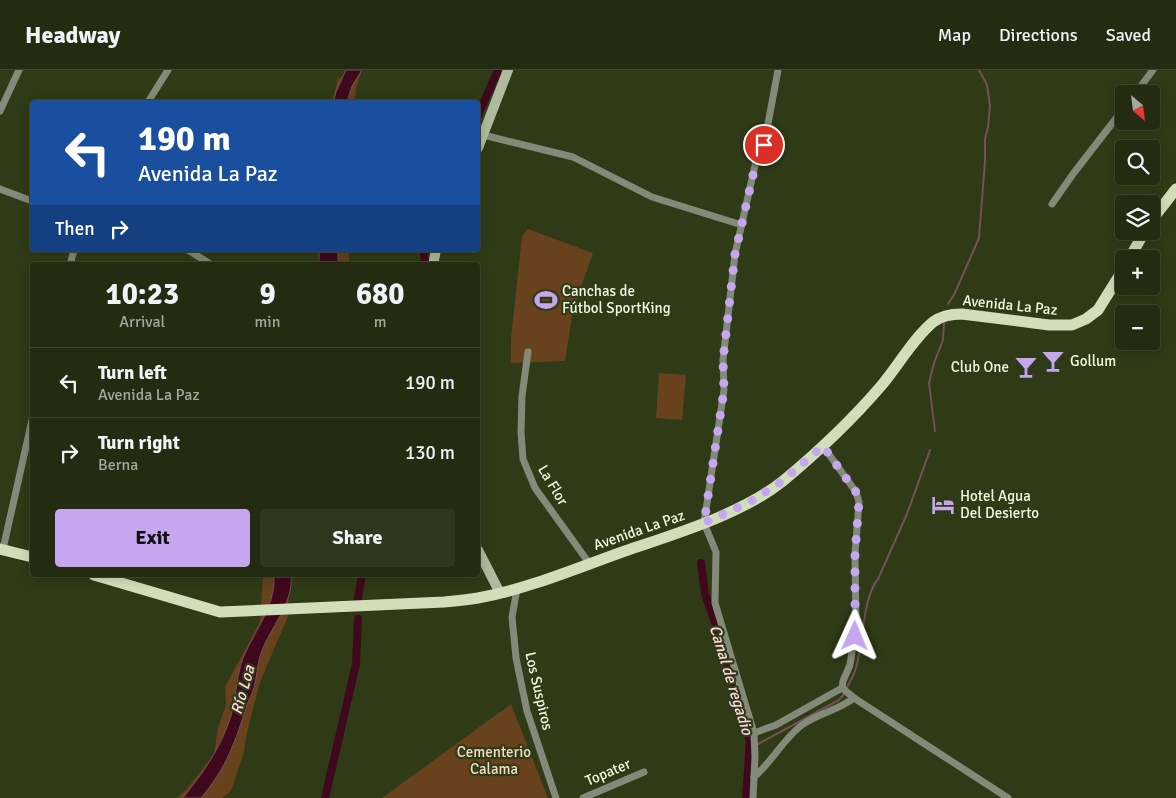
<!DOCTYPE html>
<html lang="en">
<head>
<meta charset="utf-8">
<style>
  body { margin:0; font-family:Signika,sans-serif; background:#2f381f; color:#f1f3f6; height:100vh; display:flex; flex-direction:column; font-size:19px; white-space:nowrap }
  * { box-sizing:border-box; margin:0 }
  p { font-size:16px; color:#a3a79f }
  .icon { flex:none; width:28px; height:28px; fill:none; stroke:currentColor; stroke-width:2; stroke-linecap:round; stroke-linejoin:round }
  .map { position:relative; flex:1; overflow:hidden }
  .details { position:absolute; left:30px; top:192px; width:450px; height:315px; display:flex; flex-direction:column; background:#232c11; border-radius:5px; box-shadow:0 2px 12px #0003,0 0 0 1px #404831 }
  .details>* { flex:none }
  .banner { position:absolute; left:30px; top:30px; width:450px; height:152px; border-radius:5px; box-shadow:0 2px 12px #0003,0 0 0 1px #404831; background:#1a4fa0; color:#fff; overflow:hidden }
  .needle { width:32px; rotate:152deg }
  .fabs { position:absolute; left:1115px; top:15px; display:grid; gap:10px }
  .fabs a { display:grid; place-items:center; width:45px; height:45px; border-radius:5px; background:#232c11; box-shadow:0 2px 12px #0003,0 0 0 1px #404831; font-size:25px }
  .pin { position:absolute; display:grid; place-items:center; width:42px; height:42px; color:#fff; margin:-21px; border:2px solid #fff; border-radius:50%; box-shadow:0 1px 5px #0007 }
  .me { position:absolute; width:55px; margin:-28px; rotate:1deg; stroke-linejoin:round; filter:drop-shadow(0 0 4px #0008) }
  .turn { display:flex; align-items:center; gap:18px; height:105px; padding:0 25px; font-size:22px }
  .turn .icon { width:65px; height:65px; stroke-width:2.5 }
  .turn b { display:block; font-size:35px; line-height:42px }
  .then { display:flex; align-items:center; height:48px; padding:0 25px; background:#0003; gap:10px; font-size:19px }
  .eta { display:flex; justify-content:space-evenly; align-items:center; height:85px; text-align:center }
  .eta b { font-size:30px; font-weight:700; line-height:35px }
  .button { display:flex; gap:10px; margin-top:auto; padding:10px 25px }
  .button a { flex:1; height:58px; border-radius:5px; background:#c7a6f0; color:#111; font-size:20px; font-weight:700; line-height:58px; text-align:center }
  .button a+a { background:#2f381f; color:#f1f3f6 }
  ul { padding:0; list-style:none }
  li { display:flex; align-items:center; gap:15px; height:70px; padding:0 25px; border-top:1px solid #404831 }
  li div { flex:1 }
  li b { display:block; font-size:19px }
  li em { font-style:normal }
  header { display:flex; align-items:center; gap:30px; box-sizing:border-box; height:70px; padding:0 25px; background:#232c11; border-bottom:1px solid #404831 }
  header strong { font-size:24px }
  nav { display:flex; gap:28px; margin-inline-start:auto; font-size:18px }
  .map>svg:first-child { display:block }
</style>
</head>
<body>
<header>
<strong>Headway</strong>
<nav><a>Map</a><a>Directions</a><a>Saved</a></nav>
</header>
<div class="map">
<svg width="1176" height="728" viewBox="0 0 1176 728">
  <rect width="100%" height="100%" fill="#2f3b17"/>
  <!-- green -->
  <g fill="#67421c">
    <path d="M347 0H362L356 18 355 32H332L338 9 345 5Z"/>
    <path d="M528 159 593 183 573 240 565 291 511 293V269L522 166Z"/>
    <path d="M318 180H348L350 195H320Z"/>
    <path d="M659 303 686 305 682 350 656 348Z"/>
    <path d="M263 505H287L289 544 260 612 247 662 244 682 231 721 222 728H177L186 720 214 684 218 658 226 635 225 617 260 552Z"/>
    <path d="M511 634 548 728H382Z"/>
  </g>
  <!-- water -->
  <g fill="#40081c" stroke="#745057">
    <path d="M346 0H362L352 16 347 32H333L336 22Z"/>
    <rect x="319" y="180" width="19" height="15"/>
    <path d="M274 505H291C294 533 270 558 261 583 257 595 257 606 254 617 252 624 249 629 247 635 235 672 227 697 201 728H183C204 701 220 680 231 646 236 629 236 611 241 594 251 564 276 539 274 505Z"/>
  </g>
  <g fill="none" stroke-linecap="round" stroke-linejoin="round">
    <!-- stream -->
    <g stroke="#745057" stroke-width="2">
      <path d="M948 234 954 225 979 168 985 91V69L988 57 990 36 987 15 979 0"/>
      <path d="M935 361 929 313 934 293 943 270 944 252"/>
      <path d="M846 619C850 612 854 605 856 598 863 574 863 526 878 509L907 444 930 380"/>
      <path d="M758 674 839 630 844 624"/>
    </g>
    <!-- canal -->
    <g stroke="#40081c" stroke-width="8">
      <path d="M478 45 498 0"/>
      <path d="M424 180 425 195"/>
      <path d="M701 493 705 524 720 567 742 640 744 657 750 670 746 728"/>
      <path d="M358 528 362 505"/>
      <path d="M325 728 356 594 358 549"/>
    </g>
    <!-- street -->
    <g stroke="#838a79" stroke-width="7">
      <path d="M1135 24 1153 0"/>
      <path d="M148 32 168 0"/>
      <path d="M0 41 19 0"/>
      <path d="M483 65 573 87 652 127 742 155"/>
      <path d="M0 119 32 131"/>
      <path d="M1052 134 1073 104 1124 38"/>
      <path d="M188 180 212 195"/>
      <path d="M70 195 74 180"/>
      <path d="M528 282 522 326 521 362 523 389 535 418 589 493"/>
      <path d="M3 479 32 350"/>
      <path d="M517 519 512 547 516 588 527 641 556 728"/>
      <path d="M842 618 854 628 1008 728"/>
      <path d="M754 663 776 655 842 618 843 611 850 595 856 555 855 484 859 432 856 422 823 376"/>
      <path d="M754 707C772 692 784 668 802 655 818 643 837 641 854 628"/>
      <path d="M583 728 644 702"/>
      <path d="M753 728 755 687 754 663 715 533 716 482 704 453 724 320 723 290 735 184 756 91 764 75 778 0"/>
    </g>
    <!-- secondary -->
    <g stroke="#afba9e" stroke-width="10">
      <path d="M478 78 508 0"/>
      <path d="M433 195 436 180"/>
      <path d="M478 480 500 523"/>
    </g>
    <!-- primary -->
    <g stroke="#d1debb" stroke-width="11">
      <path d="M1151 151 1176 119"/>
      <path d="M1129 189 1145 161"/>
      <path d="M0 479 32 487"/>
      <path d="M94 505 220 542 444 532C455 531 466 530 478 528 528 519 577 498 625 481 675 464 742 444 783 411 818 382 851 351 881 316 898 296 912 270 933 252 941 246 951 244 962 244L1049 255H1072L1086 249 1098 240 1124 198"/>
    </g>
  </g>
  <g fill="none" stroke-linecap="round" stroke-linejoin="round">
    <!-- route -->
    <path stroke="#c7a6f0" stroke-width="9" stroke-dasharray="0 16.2" d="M764 75 756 92 735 184 723 290 724 320 704 453 748 433 781 412 823 376 856 422 859 432 855 484V566"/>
  </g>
  <!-- icons -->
  <defs>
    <symbol id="stadium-bare" viewBox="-9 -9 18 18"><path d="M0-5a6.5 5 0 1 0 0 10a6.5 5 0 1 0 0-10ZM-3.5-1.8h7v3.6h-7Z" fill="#c7a6f0" stroke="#2f3b17" stroke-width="2.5" paint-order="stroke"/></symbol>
    <symbol id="bar-bare" viewBox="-9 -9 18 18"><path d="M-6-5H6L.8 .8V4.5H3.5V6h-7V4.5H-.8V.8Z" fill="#c7a6f0" stroke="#2f3b17" stroke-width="2.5" paint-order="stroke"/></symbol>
    <symbol id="hotel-bare" viewBox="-9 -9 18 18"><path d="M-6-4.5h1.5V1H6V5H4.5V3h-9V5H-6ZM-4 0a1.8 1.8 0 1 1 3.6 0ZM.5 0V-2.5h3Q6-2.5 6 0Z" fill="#c7a6f0" stroke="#2f3b17" stroke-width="2.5" paint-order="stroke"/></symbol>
  </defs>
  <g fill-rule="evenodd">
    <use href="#stadium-bare" x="530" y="214" width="32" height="32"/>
    <use href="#bar-bare" x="1037" y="275" width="32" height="32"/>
    <use href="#bar-bare" x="1010" y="281" width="32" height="32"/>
    <use href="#hotel-bare" x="927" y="419" width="32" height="32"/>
  </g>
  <g text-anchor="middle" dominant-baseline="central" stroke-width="4.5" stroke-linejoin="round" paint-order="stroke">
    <!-- poi labels -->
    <g font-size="15" fill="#eff7e2" stroke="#2f3b17" text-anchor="start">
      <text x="562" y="221">Canchas de<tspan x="562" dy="17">Fútbol SportKing</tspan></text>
      <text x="1070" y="291">Gollum</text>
      <text x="1009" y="297" text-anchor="end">Club One</text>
      <text x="960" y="426">Hotel Agua<tspan x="960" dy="17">Del Desierto</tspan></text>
    </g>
    <!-- street labels -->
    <g font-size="15" fill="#eff7e2" stroke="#2f3b17">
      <text transform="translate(1010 235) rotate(6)">Avenida La Paz</text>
      <text transform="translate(553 415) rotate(59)">La Flor</text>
      <text transform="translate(639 460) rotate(-19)">Avenida La Paz</text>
      <text transform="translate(539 621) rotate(77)">Los Suspiros</text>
      <text transform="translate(608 702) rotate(-23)">Topater</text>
    </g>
    <!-- park labels -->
    <g font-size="15" fill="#f6dac0" stroke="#2f3b17">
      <text x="494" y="682">Cementerio<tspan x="494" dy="17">Calama</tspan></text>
    </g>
    <!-- water labels -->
    <g font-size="16" font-style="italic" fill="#ffd6de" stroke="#2f3b17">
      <text transform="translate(731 610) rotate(73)">Canal de regadio</text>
      <text transform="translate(243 620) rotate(-74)">Río Loa</text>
    </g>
  </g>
</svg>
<div class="fabs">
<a><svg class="needle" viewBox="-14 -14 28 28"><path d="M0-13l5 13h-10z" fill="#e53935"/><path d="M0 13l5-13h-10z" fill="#a3a79f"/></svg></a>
<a><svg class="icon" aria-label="search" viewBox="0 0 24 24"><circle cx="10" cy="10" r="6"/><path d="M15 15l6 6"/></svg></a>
<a><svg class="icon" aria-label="layers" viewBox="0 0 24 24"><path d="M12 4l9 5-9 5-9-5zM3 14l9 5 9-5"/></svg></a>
<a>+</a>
<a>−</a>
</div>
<div class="pin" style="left:764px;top:75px;background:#d93025"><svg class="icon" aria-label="arrive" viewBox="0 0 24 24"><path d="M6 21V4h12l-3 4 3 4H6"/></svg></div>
<svg class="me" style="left:855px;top:566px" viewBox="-20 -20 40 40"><path d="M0-17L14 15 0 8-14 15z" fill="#c7a6f0" stroke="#fff" stroke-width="4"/></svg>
<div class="banner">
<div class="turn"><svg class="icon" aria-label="left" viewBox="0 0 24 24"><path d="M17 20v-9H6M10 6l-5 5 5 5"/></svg><div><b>190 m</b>Avenida La Paz</div></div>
<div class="then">Then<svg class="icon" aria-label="right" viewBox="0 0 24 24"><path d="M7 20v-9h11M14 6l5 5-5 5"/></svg></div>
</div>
<section class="details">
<div class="eta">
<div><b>10:23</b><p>Arrival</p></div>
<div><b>9</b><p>min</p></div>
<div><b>680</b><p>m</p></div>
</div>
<ul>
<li><svg class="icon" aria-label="left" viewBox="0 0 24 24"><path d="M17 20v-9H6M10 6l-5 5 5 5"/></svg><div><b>Turn left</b><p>Avenida La Paz</p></div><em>190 m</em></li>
<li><svg class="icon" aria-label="right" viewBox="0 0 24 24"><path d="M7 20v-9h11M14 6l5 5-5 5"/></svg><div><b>Turn right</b><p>Berna</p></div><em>130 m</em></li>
</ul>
<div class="button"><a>Exit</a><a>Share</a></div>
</section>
</div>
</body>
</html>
